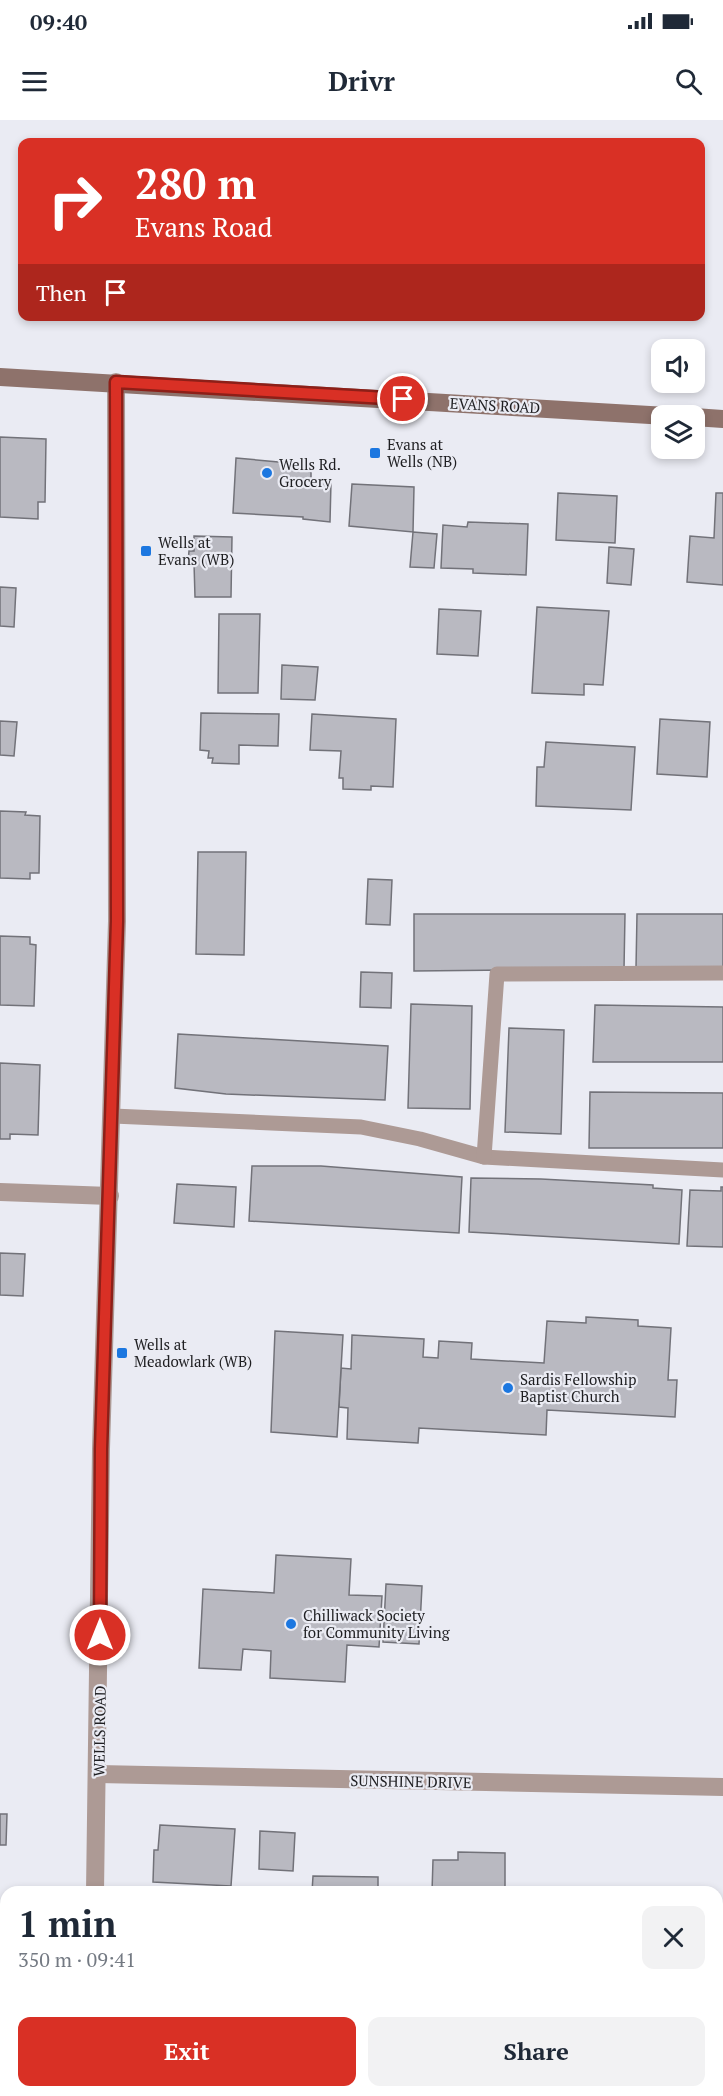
<!DOCTYPE html>
<html lang="en">
<head>
<meta charset="utf-8">
<style>
  body { margin:0; font-family:"PT Serif",serif; background:#f2f2f3; color:#1f2937; height:100vh; display:flex; flex-direction:column; font-size:22px; white-space:nowrap }
  * { box-sizing:border-box; margin:0 }
  p { font-size:20px; color:#747a83 }
  .icon { flex:none; width:33px; height:33px; fill:none; stroke:currentColor; stroke-width:2; stroke-linecap:round; stroke-linejoin:round }
  .map { position:relative; flex:1; overflow:hidden }
  .sheet { position:absolute; left:0px; top:1766px; width:723px; height:212px; display:flex; flex-direction:column; background:#fff; border-radius:18px 18px 0 0; box-shadow:0 3px 9px #0003 }
  .sheet>* { flex:none }
  .top-card { position:absolute; left:18px; top:18px; width:687px; height:183px; border-radius:12px; box-shadow:0 3px 9px #0003; background:#d93025; color:#fff; overflow:hidden }
  .fabs { position:absolute; left:651px; top:219px; display:grid; gap:12px }
  .fabs a { display:grid; place-items:center; width:54px; height:54px; border-radius:12px; background:#fff; box-shadow:0 3px 9px #0003; font-size:30px }
  .pin { position:absolute; display:grid; place-items:center; width:51px; height:51px; color:#fff; margin:-26px; border:3px solid #fff; border-radius:50%; box-shadow:0 2px 6px #0007 }
  .me { position:absolute; width:66px; margin:-33px; rotate:0deg; stroke-linejoin:round; filter:drop-shadow(0 0 4px #0008) }
  .turn { display:flex; align-items:center; gap:21px; height:126px; padding:0 18px; font-size:27px }
  .turn .icon { width:78px; height:78px; stroke-width:2.5 }
  .turn b { display:block; font-size:42px; line-height:51px }
  .then { display:flex; align-items:center; height:57px; padding:0 18px; background:#0003; gap:12px; font-size:22px }
  .round { display:grid; place-items:center; flex:none; width:63px; height:63px; border-radius:12px; background:#f2f2f3 }
  .overview { display:flex; align-items:center; justify-content:space-between; height:102px; padding:0 18px }
  h1 { font-size:36px; font-weight:600; line-height:45px }
  .cta { display:flex; gap:12px; margin-top:auto; padding:12px 18px }
  .cta a { flex:1; height:69px; border-radius:12px; background:#d93025; color:#fff; font-size:24px; font-weight:600; line-height:69px; text-align:center }
  .cta a+a { background:#f2f2f3; color:#1f2937 }
  .status { display:flex; justify-content:space-between; align-items:center; height:42px; padding:0 30px; background:#fff; direction:ltr }
  .status svg { height:16px; fill:currentColor }
  header { display:flex; justify-content:space-between; align-items:center; height:78px; padding:0 18px; background:#fff; font-size:27px; font-weight:600 }
  .map>svg:first-child { display:block }
</style>
</head>
<body>
<div class="status"><b>09:40</b><svg viewBox="0 0 49 12"><path d="M0 12V9h3v3zM5 12V6h3v6zM10 12V3h3v9zM15 12V0h3v12zM26 1h20v11H26zM47 4h2v5h-2z"/></svg></div>
<header><svg class="icon" aria-label="menu" viewBox="0 0 24 24"><path d="M4 6h16M4 12h16M4 18h16"/></svg>Drivr<svg class="icon" aria-label="search" viewBox="0 0 24 24"><circle cx="10" cy="10" r="6"/><path d="M15 15l6 6"/></svg></header>
<div class="map">
<svg width="723" height="1976" viewBox="0 0 723 1976">
  <rect width="100%" height="100%" fill="#eaebf3"/>
  <!-- building -->
  <g fill="#b9b9c1" stroke="#727279" stroke-width="1.5">
    <path d="M0 317 46 319 45 382H38V399L0 397Z"/>
    <path d="M236 338 311 345V361L331 362 330 402 303 399V397L233 393Z"/>
    <path d="M352 364 414 367 413 412 349 406Z"/>
    <path d="M558 373 617 376 615 423 556 420Z"/>
    <path d="M716 373H723V465L687 462 690 416 714 418Z"/>
    <path d="M468 402 528 404 526 455 473 453V449L441 448 443 405 467 407Z"/>
    <path d="M413 412 437 414 434 448 410 447Z"/>
    <path d="M194 416 232 417 231 477H195L194 443H188L189 431H194Z"/>
    <path d="M609 427 634 429 631 465 607 463Z"/>
    <path d="M0 467 16 468 14 507 0 506Z"/>
    <path d="M537 487 609 491 603 565 584 564V575L532 573Z"/>
    <path d="M439 489 481 491 478 536 437 534Z"/>
    <path d="M219 494H260L258 573H218Z"/>
    <path d="M282 545 318 547 315 580 281 579Z"/>
    <path d="M201 593 279 594 278 626 239 625V644L212 643 213 638H208L209 631 200 630Z"/>
    <path d="M312 594 396 599 393 667 371 666V670L343 669V658H339L341 631 310 630Z"/>
    <path d="M660 599 710 602 707 657 657 654Z"/>
    <path d="M0 601 17 602 14 636 0 635Z"/>
    <path d="M546 622 635 627 631 690 536 686 537 647H544Z"/>
    <path d="M0 691 26 692 25 695 40 696 39 753H30V759L0 758Z"/>
    <path d="M198 732H246L244 835 196 834Z"/>
    <path d="M368 759 392 760 390 805 366 804Z"/>
    <path d="M414 794H625L624 849 414 851Z"/>
    <path d="M637 794H723V848H636Z"/>
    <path d="M0 816 30 817V824L36 825 34 886 0 885Z"/>
    <path d="M361 852 392 853 391 888 360 887Z"/>
    <path d="M411 884 472 886 470 989 408 988Z"/>
    <path d="M595 885 723 887V942H593Z"/>
    <path d="M509 908 564 910 561 1014 505 1012Z"/>
    <path d="M178 914 388 926 385 980 226 974 175 968Z"/>
    <path d="M0 943 40 945 38 1015 10 1014V1019H0Z"/>
    <path d="M590 972 723 973V1028H589Z"/>
    <path d="M252 1046H321L462 1057 459 1113 249 1101Z"/>
    <path d="M471 1058 541 1059 653 1065V1068L682 1070 679 1124 469 1112Z"/>
    <path d="M177 1064 236 1067 234 1107 174 1103Z"/>
    <path d="M721 1067H723V1127L687 1126 690 1070 721 1071Z"/>
    <path d="M0 1133 25 1134 23 1176 0 1175Z"/>
    <path d="M586 1197 638 1200V1206L671 1208 668 1260H677L675 1297 547 1290 546 1315 419 1308 418 1323 347 1319 348 1288 339 1287 341 1248 351 1249 352 1215 424 1219 423 1237 438 1238 439 1221 472 1223 471 1239 544 1243 547 1201 586 1203Z"/>
    <path d="M275 1211 343 1215 337 1317 271 1312Z"/>
    <path d="M276 1435 351 1439 349 1475 382 1476 379 1527 347 1525 345 1562 270 1558 271 1531 243 1529 241 1550 199 1548 203 1469 274 1473Z"/>
    <path d="M386 1464 422 1466 419 1524 383 1522Z"/>
    <path d="M0 1694H7L6 1725H0Z"/>
    <path d="M160 1705 235 1709 231 1766 153 1762 154 1730H158Z"/>
    <path d="M260 1711 295 1713 293 1751 259 1749Z"/>
    <path d="M458 1732 505 1733V1772H432L433 1740H458Z"/>
    <path d="M313 1756 378 1757V1772H312Z"/>
    <path d="M165 1971H258V1976H164Z"/>
    <rect x="316" y="1971" width="72" height="5"/>
    <rect x="428" y="1971" width="74" height="5"/>
  </g>
  <g fill="none" stroke-linecap="round" stroke-linejoin="round">
    <!-- lane -->
    <g stroke="#ad9a95" stroke-width="15">
      <path d="M113 996 361 1007 420 1019 484 1037 723 1050"/>
      <path d="M484 1037 497 854 723 853"/>
    </g>
    <!-- street -->
    <g stroke="#ad9a95" stroke-width="18">
      <path d="M0 1072 110 1076"/>
      <path d="M98 1654 723 1667"/>
      <path d="M95 1772 101 1329 117 801 116 262"/>
      <path d="M90 1976V1971"/>
    </g>
    <!-- secondary -->
    <g stroke="#8e726b" stroke-width="18">
      <path d="M0 257 667 296"/>
      <path d="M694 297 723 299"/>
    </g>
  </g>
  <g fill="none" stroke-linecap="round" stroke-linejoin="round">
    <defs>
      <path id="route" d="M100 1515 101 1329 117 801 116 262 403 279"/>
    </defs>
    <!-- route casing -->
    <use href="#route" stroke="#8d1f18" stroke-width="15"/>
    <!-- route -->
    <use href="#route" stroke="#d93025" stroke-width="10"/>
  </g>
  <!-- markers -->
  <g fill="#1c77e0" stroke="#eaebf3" stroke-width="2">
    <rect x="369" y="327" width="12" height="12" rx="3"/>
    <circle cx="267" cy="353" r="6"/>
    <rect x="140" y="425" width="12" height="12" rx="3"/>
    <rect x="116" y="1227" width="12" height="12" rx="3"/>
    <circle cx="508" cy="1268" r="6"/>
    <circle cx="291" cy="1504" r="6"/>
  </g>
  <g text-anchor="middle" dominant-baseline="central" stroke-width="4.5" stroke-linejoin="round" paint-order="stroke">
    <!-- street labels -->
    <g font-size="15" fill="#1e1e21" stroke="#eaebf3">
      <text transform="translate(495 285) rotate(3)">EVANS ROAD</text>
      <text transform="translate(99 1611) rotate(-89)">WELLS ROAD</text>
      <text transform="translate(411 1661) rotate(1)">SUNSHINE DRIVE</text>
    </g>
    <!-- poi labels -->
    <g font-size="15" fill="#1e1e21" stroke="#eaebf3" text-anchor="start">
      <text x="387" y="324">Evans at<tspan x="387" dy="17">Wells (NB)</tspan></text>
      <text x="279" y="344">Wells Rd.<tspan x="279" dy="17">Grocery</tspan></text>
      <text x="158" y="422">Wells at<tspan x="158" dy="17">Evans (WB)</tspan></text>
      <text x="134" y="1224">Wells at<tspan x="134" dy="17">Meadowlark (WB)</tspan></text>
      <text x="520" y="1259">Sardis Fellowship<tspan x="520" dy="17">Baptist Church</tspan></text>
      <text x="303" y="1495">Chilliwack Society<tspan x="303" dy="17">for Community Living</tspan></text>
    </g>
  </g>
</svg>
<div class="fabs">
<a><svg class="icon" aria-label="sound" viewBox="0 0 24 24"><path d="M4 9h4l5-4v14l-5-4H4zM17 9q2 3 0 6"/></svg></a>
<a><svg class="icon" aria-label="layers" viewBox="0 0 24 24"><path d="M12 4l9 5-9 5-9-5zM3 14l9 5 9-5"/></svg></a>
</div>
<div class="pin" style="left:403px;top:279px;background:#d93025"><svg class="icon" aria-label="arrive" viewBox="0 0 24 24"><path d="M6 21V4h12l-3 4 3 4H6"/></svg></div>
<svg class="me" style="left:100px;top:1515px" viewBox="-20 -20 40 40"><circle r="17" fill="#d93025" stroke="#fff" stroke-width="3"/><path d="M0-11L8 9 0 5-8 9z" fill="#fff"/></svg>
<div class="top-card">
<div class="turn"><svg class="icon" aria-label="right" viewBox="0 0 24 24"><path d="M7 20v-9h11M14 6l5 5-5 5"/></svg><div><b>280 m</b>Evans Road</div></div>
<div class="then">Then<svg class="icon" aria-label="arrive" viewBox="0 0 24 24"><path d="M6 21V4h12l-3 4 3 4H6"/></svg></div>
</div>
<section class="sheet">
<div class="overview"><div><h1>1 min</h1><p>350 m · 09:41</p></div><a class="round"><svg class="icon" aria-label="close" viewBox="0 0 24 24"><path d="M6 6l12 12M18 6L6 18"/></svg></a></div>
<div class="cta"><a>Exit</a><a>Share</a></div>
</section>
</div>
</body>
</html>
